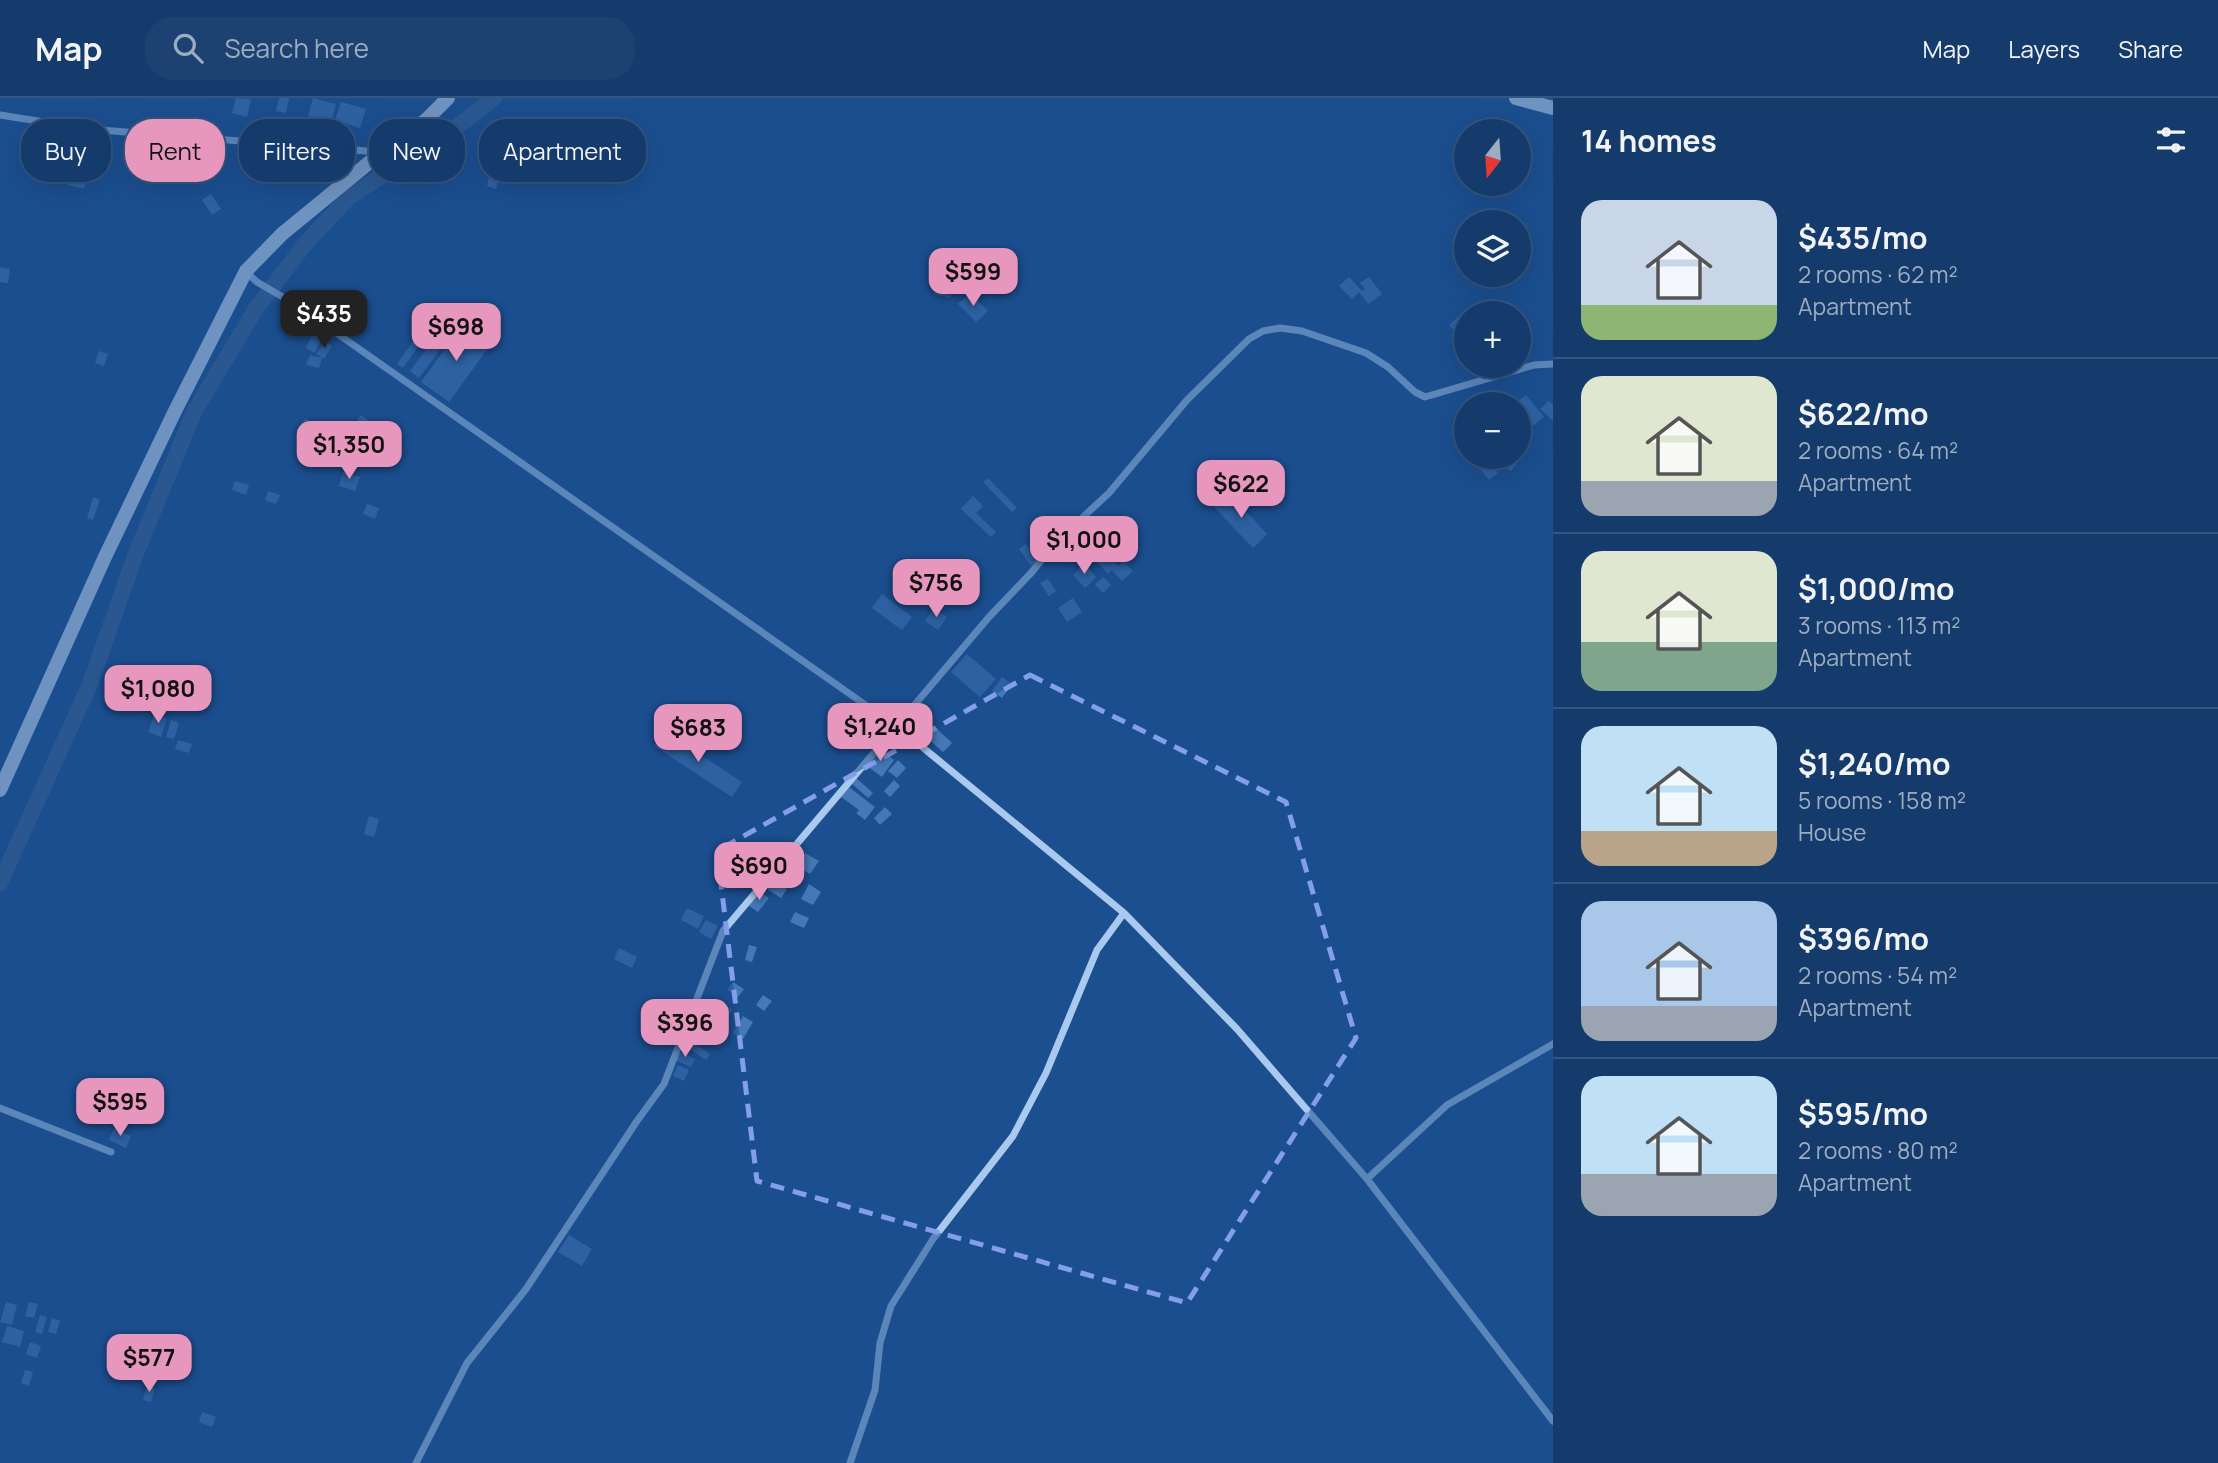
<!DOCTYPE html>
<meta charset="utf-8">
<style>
:root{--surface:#143b6b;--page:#1d4271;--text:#f1f3f6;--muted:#9dadc1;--line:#33557e;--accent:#e797bd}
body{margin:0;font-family:Manrope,sans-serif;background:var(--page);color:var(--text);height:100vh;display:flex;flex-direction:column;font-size:26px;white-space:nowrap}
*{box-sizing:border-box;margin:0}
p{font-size:23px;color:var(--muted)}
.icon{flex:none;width:38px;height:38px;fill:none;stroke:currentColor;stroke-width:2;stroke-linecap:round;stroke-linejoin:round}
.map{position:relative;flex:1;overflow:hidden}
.panel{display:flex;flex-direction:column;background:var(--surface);width:665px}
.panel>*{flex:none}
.banner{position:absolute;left:21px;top:21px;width:665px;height:63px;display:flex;gap:14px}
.needle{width:46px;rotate:197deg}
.tools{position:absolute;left:1454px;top:21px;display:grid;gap:14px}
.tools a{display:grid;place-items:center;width:77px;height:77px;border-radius:50%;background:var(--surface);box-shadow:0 7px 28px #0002,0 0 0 2px var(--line);font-size:35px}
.price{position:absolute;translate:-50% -60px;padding:0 16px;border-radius:14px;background:var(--accent);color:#111;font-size:23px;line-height:46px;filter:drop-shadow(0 2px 4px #0008)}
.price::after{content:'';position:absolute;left:50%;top:42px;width:21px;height:16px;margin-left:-10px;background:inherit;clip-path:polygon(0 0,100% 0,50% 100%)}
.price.active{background:#222;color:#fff}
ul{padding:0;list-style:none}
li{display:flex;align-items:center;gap:21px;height:175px;padding:0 28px}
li+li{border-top:2px solid var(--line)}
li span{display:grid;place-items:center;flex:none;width:196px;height:140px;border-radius:21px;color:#555}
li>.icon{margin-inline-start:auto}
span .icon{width:84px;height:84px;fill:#fffc;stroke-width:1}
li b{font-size:30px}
h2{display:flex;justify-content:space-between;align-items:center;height:84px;padding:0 28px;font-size:30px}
.tag{padding:0 24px;border-radius:28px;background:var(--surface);box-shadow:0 7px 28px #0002,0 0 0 2px var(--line);font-size:24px;line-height:63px}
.tag.active{background:var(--accent);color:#111}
header{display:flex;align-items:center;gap:42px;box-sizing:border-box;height:98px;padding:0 35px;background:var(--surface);border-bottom:2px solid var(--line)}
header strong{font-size:33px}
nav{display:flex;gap:38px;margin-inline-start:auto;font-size:24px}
.search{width:490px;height:63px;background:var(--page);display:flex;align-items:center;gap:18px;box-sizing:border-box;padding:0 24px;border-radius:28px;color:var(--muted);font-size:26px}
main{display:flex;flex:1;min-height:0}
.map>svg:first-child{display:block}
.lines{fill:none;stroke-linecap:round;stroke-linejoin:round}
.canal{stroke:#3c6290;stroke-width:16}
.building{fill:#4478b7}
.street{stroke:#a9c9ee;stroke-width:7}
.secondary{stroke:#d6e6fa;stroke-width:14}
.marked{fill:none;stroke:#839eea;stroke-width:5;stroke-dasharray:14 9;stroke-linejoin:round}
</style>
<header>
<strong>Map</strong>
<div class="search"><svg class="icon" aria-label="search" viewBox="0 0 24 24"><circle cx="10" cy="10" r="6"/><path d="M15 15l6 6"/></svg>Search here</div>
<nav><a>Map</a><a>Layers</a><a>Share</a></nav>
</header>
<main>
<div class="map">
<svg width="1553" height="1365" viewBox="0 0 1553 1365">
<rect width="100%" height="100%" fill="#1b4f8f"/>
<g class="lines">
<path class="canal" d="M 0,785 L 90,586 L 135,458 L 194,314 L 255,212 L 305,146 L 348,100 L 465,23 L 494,0"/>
</g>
<path class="building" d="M 236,0 L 251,1 L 247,19 L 232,15 Z
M 279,0 L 289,0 L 286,15 L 276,13 Z
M 313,0 L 336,6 L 331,25 L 308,18 Z
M 341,4 L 366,11 L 360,30 L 335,22 Z
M 637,27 L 645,39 L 637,43 L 630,32 Z
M 52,52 L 72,58 L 65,83 L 45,77 Z
M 287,62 L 290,73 L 276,77 L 273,65 Z
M 74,69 L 89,74 L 84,91 L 68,87 Z
M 490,76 L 500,79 L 496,91 L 487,88 Z
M 211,96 L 221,111 L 212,117 L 202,102 Z
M 0,169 L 10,171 L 8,185 L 0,184 Z
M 940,177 L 956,181 L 950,200 L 934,196 Z
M 1349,179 L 1362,193 L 1365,191 L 1360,185 L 1369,179 L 1382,196 L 1368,206 L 1359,194 L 1352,201 L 1339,188 Z
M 970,195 L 988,213 L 976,224 L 958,206 Z
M 1465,213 L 1466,215 L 1466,242 L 1464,244 L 1449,227 Z
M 463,226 L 491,246 L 449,304 L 421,284 Z
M 430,227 L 449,244 L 444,249 L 425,232 Z
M 421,232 L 427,236 L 403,270 L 397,266 Z
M 313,235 L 322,240 L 315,255 L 306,250 Z
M 325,243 L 332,248 L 324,261 L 316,256 Z
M 432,243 L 441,250 L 419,280 L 410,273 Z
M 99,253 L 108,256 L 104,268 L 95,265 Z
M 310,257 L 322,260 L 319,270 L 306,267 Z
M 1526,297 L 1544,319 L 1533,328 L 1521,312 L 1525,309 L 1519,302 Z
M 1549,303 L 1553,307 L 1553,323 L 1540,311 Z
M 361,317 L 373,326 L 364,337 L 352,329 Z
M 305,320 L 315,326 L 308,338 L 298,332 Z
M 1519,356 L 1522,358 L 1511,373 L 1502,367 L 1509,359 L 1519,359 Z
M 1487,361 L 1498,375 L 1489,382 L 1478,368 Z
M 343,374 L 360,379 L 355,393 L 339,388 Z
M 988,380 L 1017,410 L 1012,414 L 983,384 Z
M 235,383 L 249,387 L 246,397 L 232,392 Z
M 268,393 L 280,397 L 276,406 L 265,402 Z
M 1229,395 L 1267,436 L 1253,450 L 1214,409 Z
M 973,398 L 983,408 L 976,415 L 996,434 L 991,439 L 961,411 Z
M 93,399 L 100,402 L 93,422 L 87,420 Z
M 367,406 L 379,410 L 375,421 L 363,416 Z
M 1026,446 L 1039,463 L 1031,468 L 1019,451 Z
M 1104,453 L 1118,468 L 1123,463 L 1133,473 L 1122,483 L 1112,472 L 1108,476 L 1095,462 Z
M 1084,466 L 1096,479 L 1085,490 L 1073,477 Z
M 1103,479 L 1111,487 L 1103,495 L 1095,487 Z
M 1048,481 L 1056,493 L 1049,498 L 1040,485 Z
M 882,496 L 912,519 L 902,532 L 872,510 Z
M 1073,500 L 1082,514 L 1067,524 L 1058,510 Z
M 934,510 L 947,519 L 938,532 L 925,523 Z
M 967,556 L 996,581 L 980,599 L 951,574 Z
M 1002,579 L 1012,586 L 1002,600 L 992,593 Z
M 154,616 L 167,620 L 161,639 L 148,634 Z
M 171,622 L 179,625 L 174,641 L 166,639 Z
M 933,627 L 952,645 L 943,654 L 924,637 Z
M 664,633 L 742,684 L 732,699 L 654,648 Z
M 178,642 L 192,646 L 189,655 L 175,651 Z
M 879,651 L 894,662 L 882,679 L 867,668 Z
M 898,662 L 906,670 L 897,680 L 888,673 Z
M 855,679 L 873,695 L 868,700 L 850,684 Z
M 894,682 L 900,688 L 890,699 L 884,693 Z
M 849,689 L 875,709 L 865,722 L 856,715 L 859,712 L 841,699 Z
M 885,709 L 892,716 L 880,727 L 874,720 Z
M 369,718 L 379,721 L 374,739 L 364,736 Z
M 737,751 L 744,756 L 737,769 L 729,764 Z
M 805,755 L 819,763 L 810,776 L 797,768 Z
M 774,782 L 787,791 L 781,800 L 767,791 Z
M 809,786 L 821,794 L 813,807 L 801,801 Z
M 760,794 L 769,800 L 758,814 L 749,808 Z
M 687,810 L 704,818 L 698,831 L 681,822 Z
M 795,814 L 809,820 L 804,830 L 790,824 Z
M 706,822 L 718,828 L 711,841 L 699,834 Z
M 749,847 L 757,849 L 752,864 L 745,862 Z
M 619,850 L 637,859 L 632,870 L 614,861 Z
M 733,884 L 744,891 L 738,899 L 727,892 Z
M 763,897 L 772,903 L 764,913 L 756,907 Z
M 714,902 L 732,911 L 726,923 L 708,913 Z
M 743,918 L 753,924 L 743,941 L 733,935 Z
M 691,943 L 710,956 L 706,962 L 687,949 Z
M 679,953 L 695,961 L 691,969 L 675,962 Z
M 678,967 L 689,972 L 684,983 L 673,978 Z
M 114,1030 L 131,1038 L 126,1050 L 109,1042 Z
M 569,1137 L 592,1151 L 582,1168 L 558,1154 Z
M 6,1204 L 17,1207 L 12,1227 L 0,1224 Z
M 29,1204 L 38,1206 L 34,1220 L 25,1218 Z
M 40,1217 L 47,1219 L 42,1236 L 35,1234 Z
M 52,1220 L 60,1223 L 56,1236 L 48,1234 Z
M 7,1228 L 24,1233 L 20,1249 L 2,1244 Z
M 30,1244 L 41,1248 L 37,1260 L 26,1256 Z
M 25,1272 L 33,1274 L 29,1288 L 21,1285 Z
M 147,1287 L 155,1290 L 151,1304 L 143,1302 Z
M 202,1314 L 216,1319 L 212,1329 L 199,1324 Z"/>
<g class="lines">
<path class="street" d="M 0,17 L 88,31 L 379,54
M 246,174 L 257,184 L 298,208 L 904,634 L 1124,815 L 1237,931 L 1367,1081 L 1553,1323
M 0,1010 L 111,1054
M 1367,1081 L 1447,1007 L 1553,946
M 416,1365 L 467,1265 L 526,1191 L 637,1023 L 664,986 L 723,833 L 989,519 L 1032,474 L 1055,445 L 1109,395 L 1187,302 L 1249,241 L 1263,233 L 1280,230 L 1302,233 L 1366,255 L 1388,269 L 1415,294 L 1425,299 L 1534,267 L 1553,266
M 850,1365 L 875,1292 L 880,1245 L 891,1208 L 933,1141 L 1013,1038 L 1046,975 L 1097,852 L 1124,815"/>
<path class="secondary" d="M 1516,0 L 1553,10
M 0,692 L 104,461 L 175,313 L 246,173 L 282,136 L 382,54 L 426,22 L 448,0"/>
</g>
<path d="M0 0H1553V1365H0ZM 1030,577 L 1286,704 L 1356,940 L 1187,1205 L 757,1083 L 717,753 Z" fill="#1b4f8f" fill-opacity=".55" fill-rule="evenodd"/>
<path class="marked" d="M 1030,577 L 1286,704 L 1356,940 L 1187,1205 L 757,1083 L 717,753 Z"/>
</svg>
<div class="tools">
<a><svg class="needle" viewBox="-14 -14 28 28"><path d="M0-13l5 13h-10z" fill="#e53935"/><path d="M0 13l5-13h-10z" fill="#9dadc1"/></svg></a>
<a><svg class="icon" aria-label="layers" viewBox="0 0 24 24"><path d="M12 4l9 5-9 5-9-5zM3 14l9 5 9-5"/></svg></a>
<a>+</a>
<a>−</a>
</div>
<b class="price" style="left:973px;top:210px">$599</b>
<b class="price active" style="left:324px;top:252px">$435</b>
<b class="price" style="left:456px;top:265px">$698</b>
<b class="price" style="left:349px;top:383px">$1,350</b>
<b class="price" style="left:1241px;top:422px">$622</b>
<b class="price" style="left:1084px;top:478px">$1,000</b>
<b class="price" style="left:936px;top:521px">$756</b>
<b class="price" style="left:158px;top:627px">$1,080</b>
<b class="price" style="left:880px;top:665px">$1,240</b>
<b class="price" style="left:698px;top:666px">$683</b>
<b class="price" style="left:759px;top:804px">$690</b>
<b class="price" style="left:685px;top:961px">$396</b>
<b class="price" style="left:120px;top:1040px">$595</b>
<b class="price" style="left:149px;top:1296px">$577</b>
<div class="banner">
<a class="tag">Buy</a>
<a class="tag active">Rent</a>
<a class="tag">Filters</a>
<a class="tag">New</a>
<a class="tag">Apartment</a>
</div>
</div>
<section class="panel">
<h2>14 homes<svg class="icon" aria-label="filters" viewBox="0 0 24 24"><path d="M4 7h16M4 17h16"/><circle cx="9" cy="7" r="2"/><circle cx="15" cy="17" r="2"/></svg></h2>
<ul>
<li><span style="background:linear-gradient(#c9d6e8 75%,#8fb573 0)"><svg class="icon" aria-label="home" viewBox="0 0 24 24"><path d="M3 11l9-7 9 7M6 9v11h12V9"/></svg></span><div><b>$435/mo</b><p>2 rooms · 62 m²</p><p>Apartment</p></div></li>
<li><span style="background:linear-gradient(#dfe7d0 75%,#9aa5b1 0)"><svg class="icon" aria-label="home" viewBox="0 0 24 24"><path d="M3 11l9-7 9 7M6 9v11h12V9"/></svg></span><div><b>$622/mo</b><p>2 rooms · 64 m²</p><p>Apartment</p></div></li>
<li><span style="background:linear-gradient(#dfe7d0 65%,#7fa58c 0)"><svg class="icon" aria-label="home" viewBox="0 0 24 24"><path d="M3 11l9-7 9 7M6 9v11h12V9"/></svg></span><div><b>$1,000/mo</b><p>3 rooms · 113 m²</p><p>Apartment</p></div></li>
<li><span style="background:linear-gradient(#bfe0f5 75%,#b9a48a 0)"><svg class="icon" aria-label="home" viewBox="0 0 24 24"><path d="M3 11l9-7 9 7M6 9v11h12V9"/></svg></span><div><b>$1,240/mo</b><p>5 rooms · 158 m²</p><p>House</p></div></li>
<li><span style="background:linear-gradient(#a9c7e8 75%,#9aa5b1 0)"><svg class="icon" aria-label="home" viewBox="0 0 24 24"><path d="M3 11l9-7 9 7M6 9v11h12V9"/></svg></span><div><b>$396/mo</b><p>2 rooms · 54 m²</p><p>Apartment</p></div></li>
<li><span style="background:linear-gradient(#bfe0f5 70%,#9aa5b1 0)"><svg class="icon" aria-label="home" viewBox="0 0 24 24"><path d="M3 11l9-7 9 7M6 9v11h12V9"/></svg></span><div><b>$595/mo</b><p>2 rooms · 80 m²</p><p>Apartment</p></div></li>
</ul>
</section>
</main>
